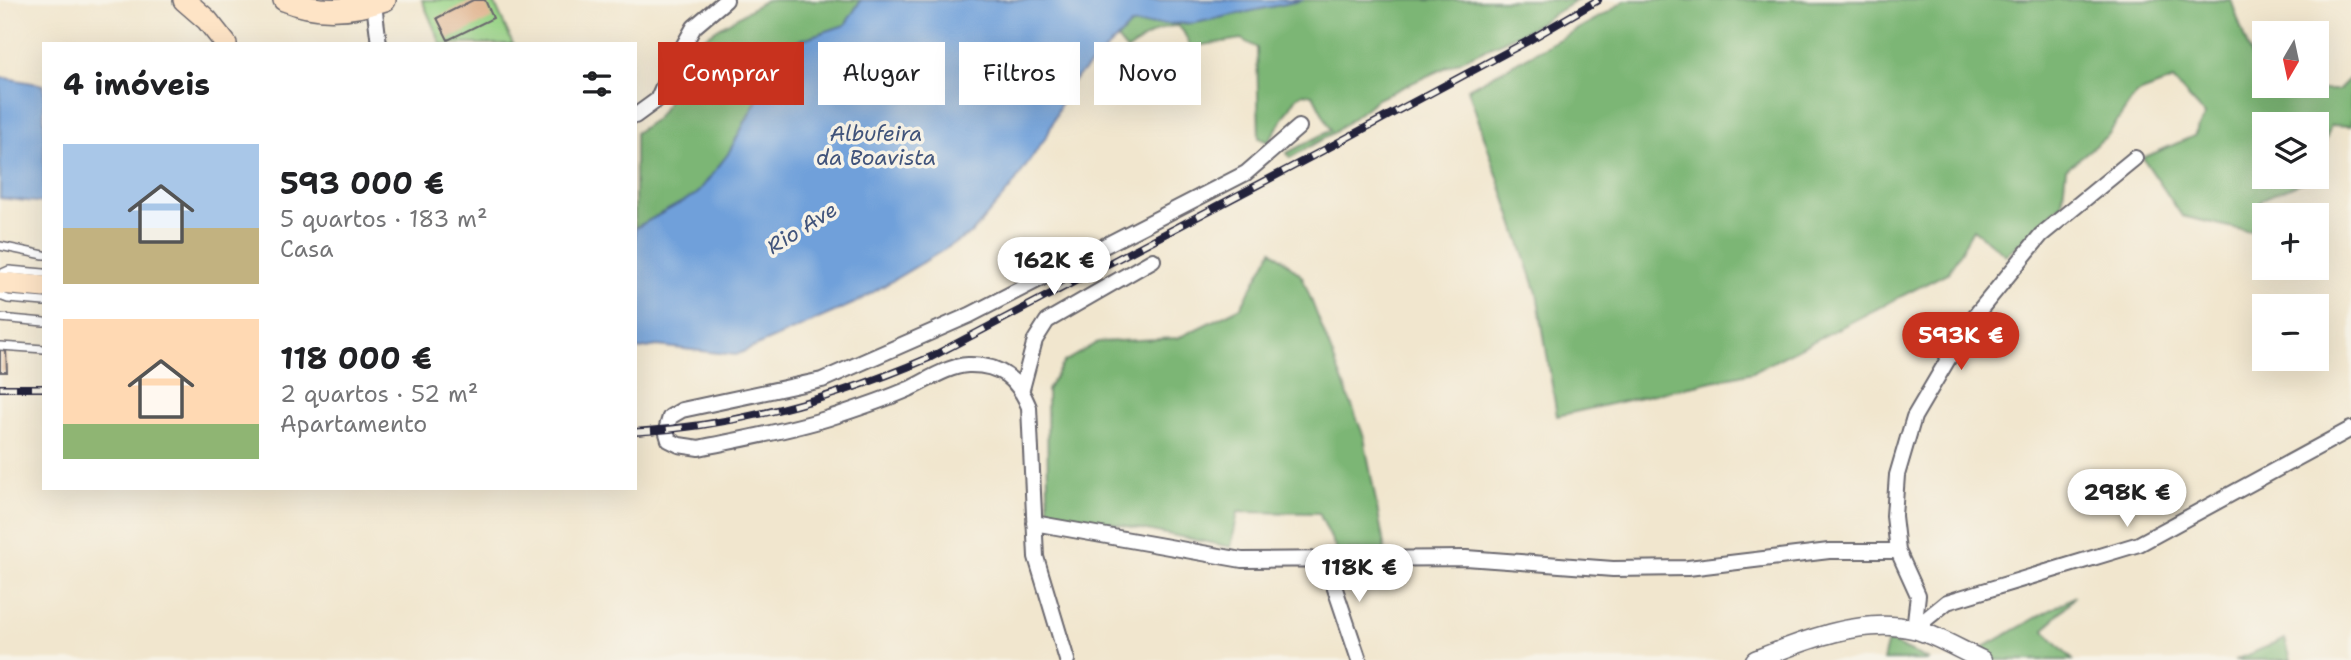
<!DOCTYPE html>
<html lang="pt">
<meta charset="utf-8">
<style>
:root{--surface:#fff;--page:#f6f6f6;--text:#202124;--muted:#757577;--accent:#c8321e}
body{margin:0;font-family:"Shantell Sans",sans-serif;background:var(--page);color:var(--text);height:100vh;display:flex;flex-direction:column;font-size:26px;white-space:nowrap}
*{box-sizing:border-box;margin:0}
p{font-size:23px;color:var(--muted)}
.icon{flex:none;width:38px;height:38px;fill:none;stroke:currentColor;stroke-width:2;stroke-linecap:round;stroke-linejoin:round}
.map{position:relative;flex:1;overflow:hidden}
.sheet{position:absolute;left:42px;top:42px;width:595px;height:448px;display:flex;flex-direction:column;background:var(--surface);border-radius:0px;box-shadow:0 7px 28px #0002}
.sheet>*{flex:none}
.banner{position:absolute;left:658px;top:42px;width:665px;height:63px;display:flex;gap:14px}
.needle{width:46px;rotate:189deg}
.controls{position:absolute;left:2252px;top:21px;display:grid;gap:14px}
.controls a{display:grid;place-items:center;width:77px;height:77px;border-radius:0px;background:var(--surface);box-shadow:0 7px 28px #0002;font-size:35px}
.price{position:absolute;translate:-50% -60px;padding:0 16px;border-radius:24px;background:#fff;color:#222;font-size:23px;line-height:46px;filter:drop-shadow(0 2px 4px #0008)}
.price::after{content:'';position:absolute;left:50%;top:42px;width:21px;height:16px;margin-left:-10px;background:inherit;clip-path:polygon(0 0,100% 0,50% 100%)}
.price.selected{background:var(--accent);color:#fff}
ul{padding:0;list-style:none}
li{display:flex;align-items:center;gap:21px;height:175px;padding:0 21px}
li span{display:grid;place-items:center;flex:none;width:196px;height:140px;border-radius:0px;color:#555}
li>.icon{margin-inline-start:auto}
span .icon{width:84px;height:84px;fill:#fffc;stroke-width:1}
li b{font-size:30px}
h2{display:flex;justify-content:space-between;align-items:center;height:84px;padding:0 21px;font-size:30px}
.tag{padding:0 24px;border-radius:0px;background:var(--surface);box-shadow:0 7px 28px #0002;font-size:24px;line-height:63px}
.tag.selected{background:var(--accent);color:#fff}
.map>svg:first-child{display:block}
.green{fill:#9ad488;stroke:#5e7b62;stroke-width:2}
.forest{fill:#7bb674;stroke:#4e6c58;stroke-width:2}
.water{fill:#70a0da;stroke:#49618a;stroke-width:2}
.building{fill:#e2ba98}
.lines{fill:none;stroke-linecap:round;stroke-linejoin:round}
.service-casing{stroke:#6a676e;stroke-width:10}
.minor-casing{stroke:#6a676e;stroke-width:18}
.tertiary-casing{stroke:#6a676e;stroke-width:21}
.secondary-casing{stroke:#6a676e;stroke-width:24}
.service{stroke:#fff;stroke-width:7}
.minor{stroke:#fff;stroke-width:14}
.tertiary{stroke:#fff;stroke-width:18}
.secondary{stroke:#fee4c6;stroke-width:21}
.rail-casing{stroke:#22223b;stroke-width:8}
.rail{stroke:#f7f3e8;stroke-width:5;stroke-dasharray:16;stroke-linecap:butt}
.labels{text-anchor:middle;stroke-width:7;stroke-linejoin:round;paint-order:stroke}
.water-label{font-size:21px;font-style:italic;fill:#41547b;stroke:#f7f3e8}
</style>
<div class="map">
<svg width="2351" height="660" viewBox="0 0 2351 660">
<rect width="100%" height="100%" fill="#f7f3e8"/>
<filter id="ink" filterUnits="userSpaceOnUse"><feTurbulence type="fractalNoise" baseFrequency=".0143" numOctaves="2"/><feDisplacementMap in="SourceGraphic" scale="14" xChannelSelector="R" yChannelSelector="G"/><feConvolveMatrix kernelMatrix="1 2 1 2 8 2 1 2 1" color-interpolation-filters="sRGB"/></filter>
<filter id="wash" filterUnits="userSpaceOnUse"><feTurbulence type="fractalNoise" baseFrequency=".00686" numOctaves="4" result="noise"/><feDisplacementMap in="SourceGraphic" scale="28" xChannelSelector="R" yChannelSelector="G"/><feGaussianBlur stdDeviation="1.57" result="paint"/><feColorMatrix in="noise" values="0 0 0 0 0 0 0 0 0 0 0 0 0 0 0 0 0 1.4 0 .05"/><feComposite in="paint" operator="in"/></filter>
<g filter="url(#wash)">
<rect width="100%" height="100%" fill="#f1e6ce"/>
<path class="green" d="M 422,0 L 493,0 L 513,44 L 441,44 Z"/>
<path class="forest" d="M 766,0 L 861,0 L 845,25 L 779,47 L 766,83 L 728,154 L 697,194 L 635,228 L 635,133 L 656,119 L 671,97 L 701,39 Z
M 1304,0 L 1577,0 L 1527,30 L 1377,99 L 1335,132 L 1290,158 L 1287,153 L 1331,130 L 1313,95 L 1304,93 L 1297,97 L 1268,142 L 1259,138 L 1257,48 L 1241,39 L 1191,47 L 1183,31 L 1178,26 C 1158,26 1143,40 1127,51 L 1117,39 L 1131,25 L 1195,23 Z
M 1625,0 L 2231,0 L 2263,90 L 2338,90 L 2351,77 L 2351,126 L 2331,125 L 2317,167 L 2317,124 L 2264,124 L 2264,177 L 2314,177 L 2262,199 L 2251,232 L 2182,216 L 2143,158 L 2194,136 L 2205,115 L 2173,80 L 2136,94 L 2108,135 L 2066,169 L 2062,204 L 2006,255 L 1973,229 L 1949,272 L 1753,372 L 1557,416 L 1537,293 L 1468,89 L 1609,12 Z
M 1272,250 L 1302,276 L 1364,437 L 1385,550 L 1337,551 L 1319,513 L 1238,512 L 1231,547 L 1057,512 L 1048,507 L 1047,390 L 1064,362 L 1098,342 L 1178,338 L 1241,307 Z
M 2075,596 L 2044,630 L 2073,660 L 1961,660 Z
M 2285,639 L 2291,660 L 2235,660 Z
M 1888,641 L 1929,660 L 1883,660 Z"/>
<path class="water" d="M 861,0 L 1304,0 L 1195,23 L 1131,25 L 1068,86 L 1048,134 L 1011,188 L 972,233 L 855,303 L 736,355 L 657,346 L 635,350 L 635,228 L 697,194 L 728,154 L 766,83 L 779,47 L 845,25 Z
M 0,77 L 44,85 L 44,203 L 0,198 Z"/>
<g id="blocks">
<path class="building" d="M 473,0 L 485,0 L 493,18 L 448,40 L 437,18 Z
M 0,350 L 6,350 L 7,372 L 0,372 Z"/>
</g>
</g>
<g filter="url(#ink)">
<use href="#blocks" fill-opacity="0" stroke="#6a676e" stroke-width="2"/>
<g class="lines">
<g class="service-casing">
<path id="service" d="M 0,246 L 44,255
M 0,274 L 9,270 L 44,273
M 0,296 L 8,299 L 44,302
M 0,318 L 44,322
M 0,346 L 44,349"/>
</g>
<g class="minor-casing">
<path id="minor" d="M 374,4 L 379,44
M 635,116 L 657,100 L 672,66 L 694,27 L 726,0
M 1022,389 L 1035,340 L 1047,321 L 1153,260
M 1034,523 L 1242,560 L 1466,558 L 1613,569 L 1688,568 L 1829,551 L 1898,551
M 1325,559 L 1359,660
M 1914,629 L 1918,595 L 1898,551 L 1894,516 L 1897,475 L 1914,417 L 1970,322 L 2041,235 L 2135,158
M 1914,629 L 1947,602 L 2139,544 L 2351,429
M 1067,660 L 1036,557 L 1029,407 C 1018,379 1000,364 968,365 C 948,366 928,380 909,389 C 884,400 856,409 829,418 C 787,431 742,439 699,448 L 679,445 L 669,440 L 666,430 L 670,417 L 682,410 L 822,380 L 970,315 L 1246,173 L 1299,127"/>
</g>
<g class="tertiary-casing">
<path id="tertiary" d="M 1755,660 C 1803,641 1861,617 1913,629 C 1932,633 1962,651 1982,660"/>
</g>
<g class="secondary-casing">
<path id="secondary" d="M 184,0 L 207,20 L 226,44
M 284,0 C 318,14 351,11 385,0
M 0,283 L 44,287"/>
</g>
<use href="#service" class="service"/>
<use href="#minor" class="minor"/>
<use href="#tertiary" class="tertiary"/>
<use href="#secondary" class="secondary"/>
<g class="rail-casing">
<path id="rail" d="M 0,388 L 44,388
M 635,432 C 738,426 837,398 931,357 L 1324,150 L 1526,42 L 1598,0"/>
</g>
<use href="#rail" class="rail"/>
</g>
</g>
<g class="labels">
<g class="water-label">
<text x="876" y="141">Albufeira<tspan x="876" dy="24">da Boavista</tspan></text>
<text transform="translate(802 228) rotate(-32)" y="7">Rio Ave</text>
</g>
</g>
</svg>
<div class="controls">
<a><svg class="needle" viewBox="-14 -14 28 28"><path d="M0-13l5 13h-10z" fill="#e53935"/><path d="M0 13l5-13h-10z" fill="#757577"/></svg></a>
<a><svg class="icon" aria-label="layers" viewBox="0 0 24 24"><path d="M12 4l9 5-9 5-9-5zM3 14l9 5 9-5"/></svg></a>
<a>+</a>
<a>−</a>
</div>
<b class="price" style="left:1054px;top:297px">162K €</b>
<b class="price selected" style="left:1961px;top:372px">593K €</b>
<b class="price" style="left:2127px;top:529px">298K €</b>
<b class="price" style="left:1359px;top:604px">118K €</b>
<div class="banner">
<a class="tag selected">Comprar</a>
<a class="tag">Alugar</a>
<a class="tag">Filtros</a>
<a class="tag">Novo</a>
</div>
<section class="sheet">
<h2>4 imóveis<svg class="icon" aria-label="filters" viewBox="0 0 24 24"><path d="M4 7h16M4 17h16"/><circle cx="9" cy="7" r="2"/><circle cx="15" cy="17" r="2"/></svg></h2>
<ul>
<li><span style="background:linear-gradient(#a9c7e8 60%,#c2b280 0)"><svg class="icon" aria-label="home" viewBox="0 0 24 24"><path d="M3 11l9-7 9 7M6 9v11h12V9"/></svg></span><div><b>593 000 €</b><p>5 quartos · 183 m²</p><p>Casa</p></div></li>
<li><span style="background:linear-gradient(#ffd9b3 75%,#8fb573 0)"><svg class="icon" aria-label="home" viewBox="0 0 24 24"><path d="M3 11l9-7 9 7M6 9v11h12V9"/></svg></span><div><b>118 000 €</b><p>2 quartos · 52 m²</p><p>Apartamento</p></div></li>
</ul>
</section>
</div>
